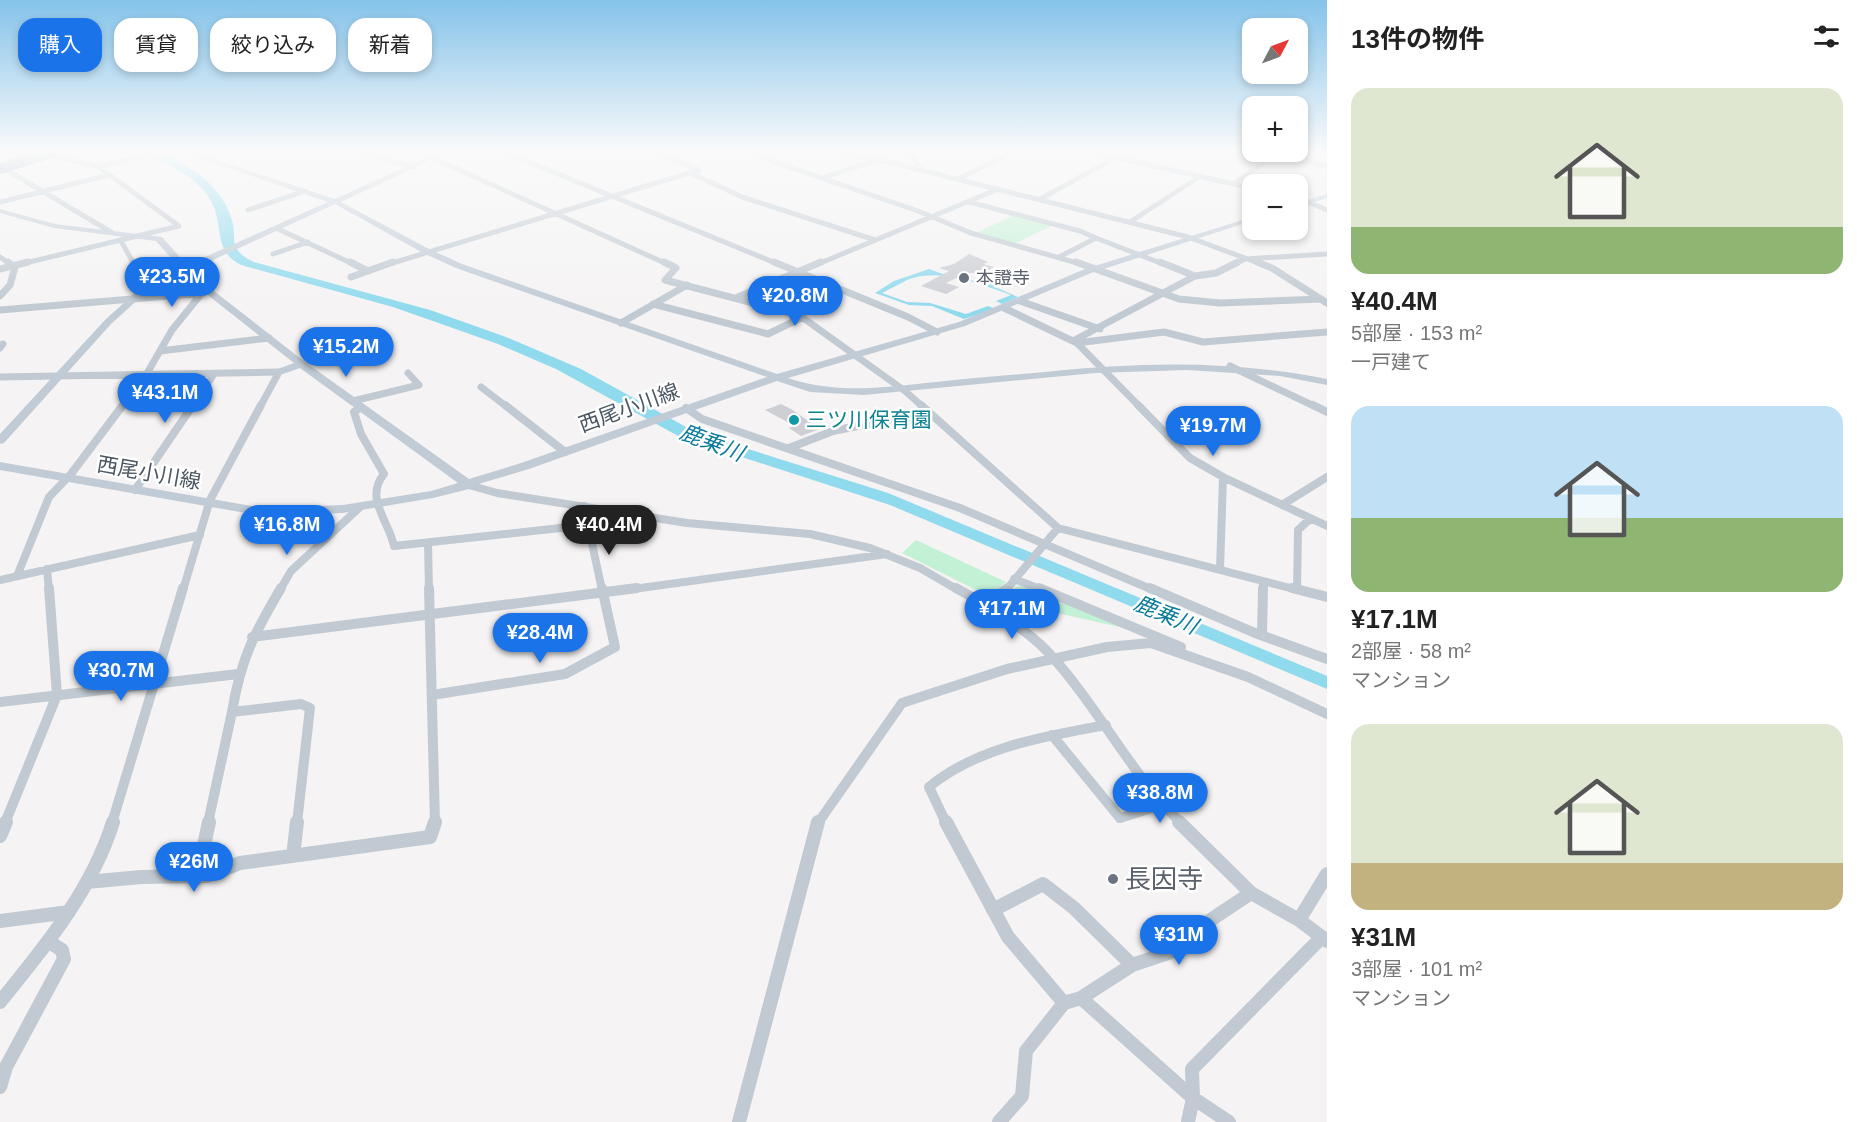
<!DOCTYPE html>
<html lang="ja">
<meta charset="utf-8">
<style>
:root{--surface:#fff;--page:#f6f6f6;--text:#222;--muted:#767676;--accent:#1a73e8}
body{margin:0;font-family:Arial,"Noto Sans JP",sans-serif;background:var(--page);color:var(--text);height:100vh;display:flex;flex-direction:column;font-size:22px;white-space:nowrap}
*{box-sizing:border-box;margin:0}
p{font-size:20px;color:var(--muted)}
.icon{flex:none;width:33px;height:33px;fill:none;stroke:currentColor;stroke-width:2;stroke-linecap:round;stroke-linejoin:round}
.map{position:relative;flex:1;overflow:hidden}
.panel{display:flex;flex-direction:column;background:var(--surface);width:540px}
.panel>*{flex:none}
.hud{position:absolute;left:18px;top:18px;width:570px;height:54px;display:flex;gap:12px}
.needle{width:39px;rotate:49deg}
.controls{position:absolute;left:1242px;top:18px;display:grid;gap:12px}
.controls a{display:grid;place-items:center;width:66px;height:66px;border-radius:12px;background:var(--surface);box-shadow:0 3px 9px #0003;font-size:30px}
.price{position:absolute;translate:-50% -51px;padding:0 14px;border-radius:21px;background:var(--accent);color:#fff;font-size:20px;line-height:39px;filter:drop-shadow(0 2px 3px #0008)}
.price::after{content:'';position:absolute;left:50%;top:36px;width:18px;height:14px;margin-left:-9px;background:inherit;clip-path:polygon(0 0,100% 0,50% 100%)}
.price.selected{background:#222;color:#fff}
ul{padding:0;list-style:none}
li{display:grid;align-content:center;gap:12px;height:318px;padding:0 24px}
li span{display:grid;place-items:center;height:186px;border-radius:18px;color:#555}
li>.icon{margin-inline-start:auto}
span .icon{width:108px;height:108px;fill:#fffc;stroke-width:1}
li b{font-size:26px}
h2{display:flex;justify-content:space-between;align-items:center;height:72px;padding:0 24px;font-size:26px}
.pill{padding:0 21px;border-radius:18px;background:var(--surface);box-shadow:0 3px 9px #0003;font-size:21px;line-height:54px}
.pill.selected{background:var(--accent);color:#fff}
main{display:flex;flex:1;min-height:0}
.map>svg:first-child{display:block}
.green{fill:#c3f1d5}
.water{fill:#90daee}
.building{fill:#cdcfd5}
.lines{fill:none;stroke-linecap:round;stroke-linejoin:round}
.street-far4{stroke:#c1cad2;stroke-width:5}
.street-far3{stroke:#c1cad2;stroke-width:7}
.street-far2{stroke:#c1cad2;stroke-width:8}
.street-far1{stroke:#c1cad2;stroke-width:10}
.street{stroke:#c1cad2;stroke-width:14}
.secondary{fill:#c1cbd6;fill-rule:evenodd}
.highway-bridge-casing{stroke:#7690ad;stroke-width:10;stroke-linecap:butt}
.highway-bridge{stroke:#8ba5c1;stroke-width:9}
.worship-dot{fill:#6b7280;stroke:#fff;stroke-width:2}
.culture-dot{fill:#0f9aa8;stroke:#fff;stroke-width:2}
.labels{text-anchor:middle;stroke-width:5;stroke-linejoin:round;paint-order:stroke}
.far-worship-label{font-size:18px;fill:#5b616d;stroke:#fff;text-anchor:start}
.street-label{font-size:21px;fill:#4a5661;stroke:#fff}
.culture-label{font-size:21px;fill:#0d838f;stroke:#fff;text-anchor:start}
.water-label{font-size:22px;font-style:italic;fill:#0c7c9b;stroke:#fff}
.near-worship-label{font-size:26px;fill:#5b616d;stroke:#fff;text-anchor:start}
</style>
<main>
<div class="map">
<svg width="1327" height="1122" viewBox="0 0 1327 1122">
<rect width="100%" height="100%" fill="#f5f3f3"/>
<path class="green" d="M 1014,215 L 1053,225 L 1014,244 L 976,233 Z
M 916,540 L 1006,582 L 988,596 L 902,553 Z
M 1023,586 L 1133,630 L 1039,609 L 1018,618 L 999,602 L 1016,587 Z"/>
<path class="water" d="M 137,151 C 174,151 219,180 231,217 C 239,240 225,248 254,262 L 430,310 L 506,337 L 581,369 L 697,433 L 888,493 L 1327,676 L 1327,689 L 890,505 L 680,437 L 556,369 L 498,344 L 393,307 L 241,265 C 212,250 225,227 211,201 C 196,174 163,162 137,151 Z
M 929,269 C 942,274 958,279 975,281 C 984,282 995,279 1004,282 L 995,287 L 1018,297 L 1002,304 L 996,301 L 1011,295 C 980,284 940,267 907,280 C 899,284 890,289 882,293 L 907,302 L 930,303 L 966,314 L 988,306 L 996,309 L 964,319 L 932,306 L 909,305 L 875,293 L 894,281 Z"/>
<path class="building" d="M 969,254 L 988,262 L 983,264 L 994,267 L 983,273 L 967,273 L 946,283 L 959,287 L 946,294 L 921,286 L 949,271 L 939,268 L 954,264 Z
M 781,404 L 791,409 L 820,429 L 801,436 L 789,428 L 795,426 L 765,410 Z"/>
<g class="lines">
<path class="street-far4" d="M 356,151 L 413,167
M 502,151 L 778,264
M 743,151 L 918,211 L 971,233 L 1081,264
M 831,151 L 893,163 L 1188,237 L 1261,264
M 909,151 L 920,169
M 1086,151 L 1252,188
M 1252,151 L 1327,166
M 433,158 L 667,264
M 0,164 L 24,157
M 0,166 L 111,232
M 99,167 L 161,151
M 691,173 L 742,197 L 875,240
M 822,178 L 877,160
M 958,179 L 1014,151
M 1234,184 L 1276,154
M 1298,198 L 1327,210
M 1040,199 L 1115,158
M 0,202 L 109,175
M 969,202 L 1080,231 L 1096,238
M 248,210 L 305,191
M 1130,222 L 1199,177
M 276,228 L 353,264
M 121,241 L 134,264
M 273,254 L 308,242
M 0,257 L 10,264
M 1059,257 L 1096,238 L 1163,264
M 21,264 L 179,226 L 99,167 L 33,151
M 389,264 L 699,170 L 652,151
M 818,264 L 998,189
M 1235,264 L 1245,259 L 1327,254"/>
<path class="street-far3" d="M 8,262 L 15,267
M 133,262 L 139,282 L 151,287
M 350,262 L 368,271
M 664,262 L 676,268 L 665,280 L 799,315 L 905,391 L 923,407
M 774,262 L 908,317 L 937,332
M 1076,262 L 1179,299 L 1220,303 L 1321,299
M 1160,262 L 1195,276
M 1257,262 L 1272,268 L 1327,303
M 0,269 L 28,262
M 351,277 L 393,262
M 0,296 L 10,285 L 15,267
M 738,297 L 821,262
M 1020,301 L 1100,329
M 653,304 L 768,334 L 803,317
M 1004,308 L 1077,343 L 1140,407
M 0,310 L 204,293
M 621,323 L 687,285
M 1073,341 L 1195,276 L 1216,273 L 1238,262
M 1077,343 L 1164,332 L 1203,342 L 1327,332
M 0,345 L 3,344 L 0,348
M 160,351 L 269,338
M 1230,366 L 1316,407
M 0,377 L 279,372 L 260,407
M 481,387 L 507,407
M 353,401 L 419,385 L 408,373
M 122,407 L 146,375 L 172,330 L 202,293
M 192,407 L 214,374"/>
<path class="street-far2" d="M 505,405 L 565,452
M 921,405 L 1058,528 L 1298,590
M 1138,405 L 1190,458 L 1223,477 L 1327,526
M 1313,405 L 1327,412
M 361,407 L 354,412 L 361,434 L 384,474 C 364,498 389,521 394,546 L 588,525
M 686,408 L 702,419 L 960,508 L 1153,590
M 789,448 L 833,431 L 927,412
M 469,485 L 497,493 L 687,523 L 810,534 L 870,548 L 920,568 L 958,590
M 135,490 L 193,405
M 1282,505 L 1327,477
M 584,506 L 602,590
M 428,543 L 429,590
M 47,569 L 49,590
M 1220,570 L 1223,477
M 17,576 L 49,497 L 71,474 L 123,405
M 1014,579 L 1043,590
M 0,580 L 200,535
M 1297,589 L 1298,530 L 1310,519
M 183,590 L 210,500 L 261,405
M 280,590 L 291,571 L 360,507
M 626,590 L 887,554
M 1006,590 L 1058,528
M 1263,590 L 1263,581"/>
<path class="street-far1" d="M 281,588 C 254,634 241,658 232,712 L 301,704 L 310,708 L 297,823
M 429,588 L 435,823
M 956,588 C 983,603 1025,628 1046,650 C 1097,704 1129,772 1181,823
M 1039,588 L 1181,647
M 1150,588 L 1255,633 L 1327,659
M 1292,588 L 1327,597
M 984,604 L 1008,588
M 1262,634 L 1263,588
M 252,637 L 637,588
M 432,695 L 565,674 L 615,647 L 602,588
M 0,702 L 238,674
M 1052,735 L 1120,818 L 1161,805
M 5,823 L 57,695 L 49,588
M 112,823 L 183,588
M 208,823 L 232,712
M 818,823 L 902,703 L 1007,669 L 1107,647 L 1151,643 L 1248,677 L 1327,714
M 946,823 L 929,787 C 977,747 1046,736 1106,725"/>
<path class="street" d="M 946,822 L 1008,937 L 1064,1003
M 1179,822 L 1251,893 L 1299,920 L 1327,941
M 0,836 L 6,822
M 293,856 L 297,822
M 197,878 L 209,822
M 87,882 L 141,877 L 207,876 L 240,863 L 430,837 L 435,822
M 993,910 L 1043,884 L 1074,908 L 1132,965
M 1299,920 L 1327,874
M 0,921 L 69,912
M 1081,998 L 1193,1098 L 1229,1122
M 0,1002 C 44,948 92,890 113,822
M 0,1087 L 6,1067 L 64,959 L 62,950 L 49,942
M 739,1122 L 818,822
M 999,1122 L 1022,1096 L 1026,1051 L 1064,1003 L 1081,998 L 1132,965 L 1171,952 L 1197,929 L 1251,893
M 1188,1122 L 1193,1098 L 1192,1069 L 1322,937"/>
<path class="secondary" d="M 178,151 L 189,151 L 335,199 L 440,151 L 450,151 L 341,202 L 429,249 L 462,264 L 777,374 L 959,322 L 1085,269 L 1252,217 L 1252,221 L 1091,273 L 965,326 L 788,378 C 839,395 884,387 936,382 C 973,378 1009,375 1045,372 C 1145,362 1228,360 1327,379 L 1327,385 L 1280,376 L 1187,370 L 1095,373 L 864,395 L 810,392 L 777,381 L 529,469 L 475,485 L 473,488 L 433,498 L 343,513 L 263,516 L 0,470 L 0,462 L 263,508 L 343,505 L 431,491 L 458,483 L 300,368 L 283,374 L 275,374 L 275,370 L 294,363 L 195,285 L 185,273 L 143,295 L 111,324 L 4,443 L 0,444 L 0,434 L 105,320 L 137,291 L 180,268 L 156,241 L 54,228 L 0,213 L 0,209 L 55,224 L 162,237 L 187,265 L 328,202 ZM 335,204 L 423,253 L 456,268 L 767,377 L 521,463 L 469,479 L 305,362 L 201,281 L 191,270 Z
M 1327,194 L 1327,198 L 1298,207 L 1298,203 Z"/>
<g class="highway-bridge-casing">
<path id="highway-bridge" d="M 0,169 L 57,151"/>
</g>
<use href="#highway-bridge" class="highway-bridge"/>
</g>
<linearGradient id="sky" x2="0" y2="1"><stop stop-color="#85c3ea"/><stop offset="0.49" stop-color="#fafafa"/><stop offset="1" stop-color="#fafafa" stop-opacity="0"/></linearGradient>
<rect width="1327" height="309" fill="url(#sky)"/>
<g class="worship-dot">
<circle cx="964" cy="278" r="6"/>
<circle cx="1113" cy="879" r="6"/>
</g>
<circle class="culture-dot" cx="794" cy="420" r="6"/>
<g class="labels">
<g class="far-worship-label">
<text x="976" y="284">本證寺</text>
</g>
<g class="street-label">
<text transform="translate(629 408) rotate(-20)" y="7">西尾小川線</text>
<text transform="translate(149 473) rotate(10)" y="7">西尾小川線</text>
</g>
<g class="culture-label">
<text x="806" y="427">三ツ川保育園</text>
</g>
<g class="water-label">
<text transform="translate(712 442) rotate(21)" y="8">鹿乗川</text>
<text transform="translate(1166 614) rotate(23)" y="8">鹿乗川</text>
</g>
<g class="near-worship-label">
<text x="1125" y="888">長因寺</text>
</g>
</g>
</svg>
<div class="controls">
<a><svg class="needle" viewBox="-14 -14 28 28"><path d="M0-13l5 13h-10z" fill="#e53935"/><path d="M0 13l5-13h-10z" fill="#767676"/></svg></a>
<a>+</a>
<a>−</a>
</div>
<b class="price" style="left:172px;top:308px">¥23.5M</b>
<b class="price" style="left:795px;top:327px">¥20.8M</b>
<b class="price" style="left:346px;top:378px">¥15.2M</b>
<b class="price" style="left:165px;top:424px">¥43.1M</b>
<b class="price" style="left:1213px;top:457px">¥19.7M</b>
<b class="price" style="left:287px;top:556px">¥16.8M</b>
<b class="price selected" style="left:609px;top:556px">¥40.4M</b>
<b class="price" style="left:1012px;top:640px">¥17.1M</b>
<b class="price" style="left:540px;top:664px">¥28.4M</b>
<b class="price" style="left:121px;top:702px">¥30.7M</b>
<b class="price" style="left:1160px;top:824px">¥38.8M</b>
<b class="price" style="left:194px;top:893px">¥26M</b>
<b class="price" style="left:1179px;top:966px">¥31M</b>
<div class="hud">
<a class="pill selected">購入</a>
<a class="pill">賃貸</a>
<a class="pill">絞り込み</a>
<a class="pill">新着</a>
</div>
</div>
<section class="panel">
<h2>13件の物件<svg class="icon" aria-label="filters" viewBox="0 0 24 24"><path d="M4 7h16M4 17h16"/><circle cx="9" cy="7" r="2"/><circle cx="15" cy="17" r="2"/></svg></h2>
<ul>
<li><span style="background:linear-gradient(#dfe7d0 75%,#8fb573 0)"><svg class="icon" aria-label="home" viewBox="0 0 24 24"><path d="M3 11l9-7 9 7M6 9v11h12V9"/></svg></span><div><b>¥40.4M</b><p>5部屋 · 153 m²</p><p>一戸建て</p></div></li>
<li><span style="background:linear-gradient(#bfe0f5 60%,#8fb573 0)"><svg class="icon" aria-label="home" viewBox="0 0 24 24"><path d="M3 11l9-7 9 7M6 9v11h12V9"/></svg></span><div><b>¥17.1M</b><p>2部屋 · 58 m²</p><p>マンション</p></div></li>
<li><span style="background:linear-gradient(#dfe7d0 75%,#c2b280 0)"><svg class="icon" aria-label="home" viewBox="0 0 24 24"><path d="M3 11l9-7 9 7M6 9v11h12V9"/></svg></span><div><b>¥31M</b><p>3部屋 · 101 m²</p><p>マンション</p></div></li>
</ul>
</section>
</main>
